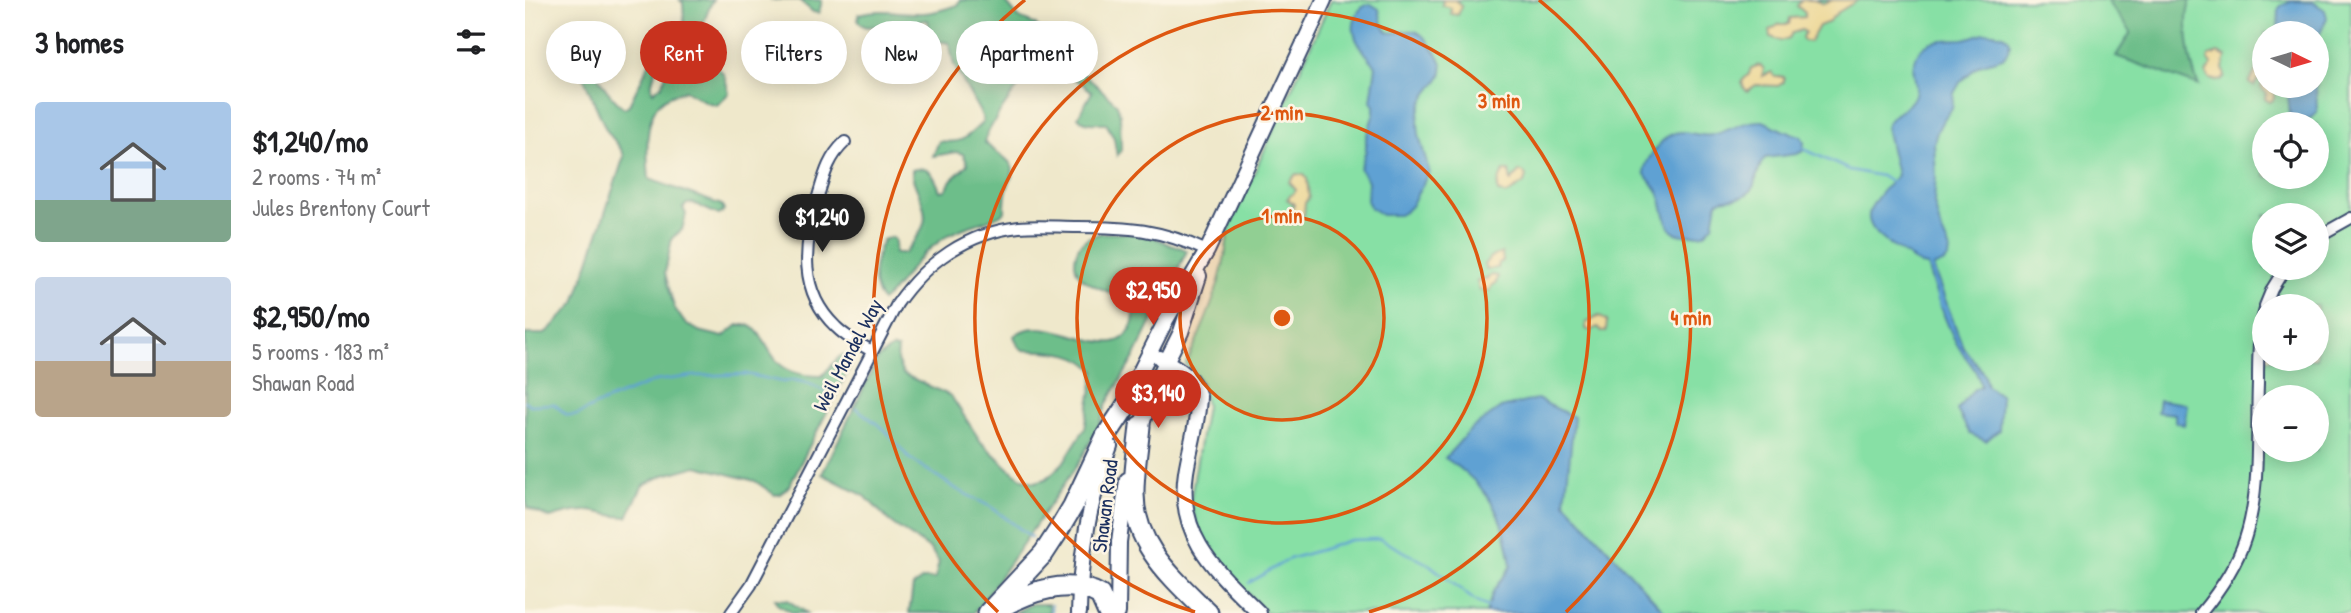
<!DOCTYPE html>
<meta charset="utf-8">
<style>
:root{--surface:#fff;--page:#f6f6f6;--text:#202124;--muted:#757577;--accent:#c8321e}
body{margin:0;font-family:"Patrick Hand",sans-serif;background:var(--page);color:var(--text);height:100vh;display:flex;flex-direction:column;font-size:26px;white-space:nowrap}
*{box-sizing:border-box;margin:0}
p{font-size:23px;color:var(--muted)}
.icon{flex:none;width:38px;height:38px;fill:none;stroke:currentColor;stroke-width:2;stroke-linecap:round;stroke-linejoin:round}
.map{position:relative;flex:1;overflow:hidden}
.side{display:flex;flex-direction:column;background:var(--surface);width:525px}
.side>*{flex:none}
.top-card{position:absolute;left:21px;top:21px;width:665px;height:63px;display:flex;gap:14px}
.needle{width:46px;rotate:95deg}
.tools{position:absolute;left:1727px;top:21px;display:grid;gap:14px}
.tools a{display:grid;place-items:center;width:77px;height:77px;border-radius:50%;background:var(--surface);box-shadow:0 4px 18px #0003;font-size:35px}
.price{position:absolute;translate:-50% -60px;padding:0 16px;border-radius:24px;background:var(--accent);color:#fff;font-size:23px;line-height:46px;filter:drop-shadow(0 2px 4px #0008)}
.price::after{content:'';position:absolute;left:50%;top:42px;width:21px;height:16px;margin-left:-10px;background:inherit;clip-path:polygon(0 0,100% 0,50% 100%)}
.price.selected{background:#222;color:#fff}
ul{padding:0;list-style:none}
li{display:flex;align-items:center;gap:21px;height:175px;padding:0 35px}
li span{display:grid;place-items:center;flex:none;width:196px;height:140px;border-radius:7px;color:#555}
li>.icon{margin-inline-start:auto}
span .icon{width:84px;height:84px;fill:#fffc;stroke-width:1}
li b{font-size:30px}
h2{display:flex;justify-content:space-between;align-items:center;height:84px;padding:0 35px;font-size:30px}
.pill{padding:0 24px;border-radius:32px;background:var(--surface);box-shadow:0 4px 18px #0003;font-size:24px;line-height:63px}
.pill.selected{background:var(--accent);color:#fff}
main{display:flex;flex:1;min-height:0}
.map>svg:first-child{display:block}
.green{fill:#87e0a5;stroke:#518882;stroke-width:2;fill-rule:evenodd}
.forest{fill:#6dbe8a;stroke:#447674;stroke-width:2}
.sand{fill:#eeda9e;stroke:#84847e;stroke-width:2}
.water{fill:#5fa1d3;stroke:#3d6898;stroke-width:2}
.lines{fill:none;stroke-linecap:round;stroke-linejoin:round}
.stream{stroke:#5fa1d3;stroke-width:2.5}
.street-casing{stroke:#3b4b6e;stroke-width:14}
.secondary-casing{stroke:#3b4b6e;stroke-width:18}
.highway-casing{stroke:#3b4b6e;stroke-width:23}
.street{stroke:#fff;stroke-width:10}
.secondary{stroke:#fff;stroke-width:14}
.highway{stroke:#fff;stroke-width:19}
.ring{fill:none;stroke:#de5710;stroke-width:3.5}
.labels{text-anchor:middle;stroke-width:5;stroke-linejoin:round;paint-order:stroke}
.street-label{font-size:21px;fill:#1b2f5e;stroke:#fcf5e5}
.centre{fill:#de5710;stroke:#fcf5e5;stroke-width:3.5}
.ring-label{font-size:21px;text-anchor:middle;font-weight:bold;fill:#de5710;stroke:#fcf5e5;stroke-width:5;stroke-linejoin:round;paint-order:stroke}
</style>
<main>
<section class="side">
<h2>3 homes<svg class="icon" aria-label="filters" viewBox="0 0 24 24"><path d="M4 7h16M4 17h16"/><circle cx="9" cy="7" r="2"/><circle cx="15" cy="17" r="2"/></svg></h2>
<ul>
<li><span style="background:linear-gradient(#a9c7e8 70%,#7fa58c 0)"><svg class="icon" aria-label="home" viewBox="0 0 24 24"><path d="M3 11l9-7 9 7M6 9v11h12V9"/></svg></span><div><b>$1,240/mo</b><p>2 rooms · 74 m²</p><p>Jules Brentony Court</p></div></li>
<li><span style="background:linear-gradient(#c9d6e8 60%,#b9a48a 0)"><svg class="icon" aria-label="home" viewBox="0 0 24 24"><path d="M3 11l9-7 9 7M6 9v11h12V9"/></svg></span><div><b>$2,950/mo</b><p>5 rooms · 183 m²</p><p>Shawan Road</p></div></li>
</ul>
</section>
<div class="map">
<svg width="1826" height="613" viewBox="0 0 1826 613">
<rect width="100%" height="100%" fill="#fcf5e5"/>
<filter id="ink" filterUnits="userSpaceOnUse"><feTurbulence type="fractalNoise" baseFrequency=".0143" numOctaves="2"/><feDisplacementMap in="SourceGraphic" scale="14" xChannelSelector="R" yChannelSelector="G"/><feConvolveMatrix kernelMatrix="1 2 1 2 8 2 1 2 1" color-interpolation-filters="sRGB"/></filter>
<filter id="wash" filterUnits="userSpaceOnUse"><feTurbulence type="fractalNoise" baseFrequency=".00686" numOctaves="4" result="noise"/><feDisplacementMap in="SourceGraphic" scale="28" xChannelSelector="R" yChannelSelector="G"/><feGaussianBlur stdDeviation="1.57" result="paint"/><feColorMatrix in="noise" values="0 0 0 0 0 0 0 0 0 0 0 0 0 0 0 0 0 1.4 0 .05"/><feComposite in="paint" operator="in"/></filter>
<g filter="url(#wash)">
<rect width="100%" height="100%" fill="#efe8cb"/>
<path class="green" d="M 806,0 L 1826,0 L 1826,613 L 741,613 L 680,548 L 665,503 L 681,406 L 676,382 L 661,364 C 680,323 700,278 703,232 ZM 1740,33 L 1792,33 L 1792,86 L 1740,86 ZM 1740,124 L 1792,124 L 1792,177 L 1740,177 ZM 1740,215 L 1792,215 L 1792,268 L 1740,268 ZM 1740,306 L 1792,306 L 1792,359 L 1740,359 ZM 1740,397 L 1792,397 L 1792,450 L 1740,450 Z"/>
<path class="forest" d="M 155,0 L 188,0 C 184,7 173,37 173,44 L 199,75 L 204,93 L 192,105 L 181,102 L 160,90 C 153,93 144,95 139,99 C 118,114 122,157 124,179 L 197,205 L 199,211 L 194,215 L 168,203 L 162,204 L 158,208 L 161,214 L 157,230 L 147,238 L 140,273 L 149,307 L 159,322 L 174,331 L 198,337 L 213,325 L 225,325 C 238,334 241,348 251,360 C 261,373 282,376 297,376 L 314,357 L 319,354 L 325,355 L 326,365 L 264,486 L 256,494 L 250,495 L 230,481 L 172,466 L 139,475 L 118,485 L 102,517 C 88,517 77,512 63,511 C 50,510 37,514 25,518 L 3,508 L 0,496 L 0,334 L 20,334 L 50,303 L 99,156 C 95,144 86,139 80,127 L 43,42 L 45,37 L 50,34 L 55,37 C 67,63 76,91 99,108 L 104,105 L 126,60 L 133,37 L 137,47 L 126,86 L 128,92 L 137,85 L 159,21 L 158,3 Z
M 245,0 L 297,0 L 294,13 L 288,12 L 274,0 Z
M 435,0 L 479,0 L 494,18 L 511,25 L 526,44 L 592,104 L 595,115 L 596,151 L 592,156 L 589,138 L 581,123 C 571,123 560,125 553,117 L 567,92 C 558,84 546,74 534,76 C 526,77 530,78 523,79 C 516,80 508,76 502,80 C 491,85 463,129 459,142 C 466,149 474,153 481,159 C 494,170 485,177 482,189 C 480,196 480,205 480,212 C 461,225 438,224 419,238 C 411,244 401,251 394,259 C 381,273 373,289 357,301 C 343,281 349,261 358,240 L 366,237 L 370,240 L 370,253 L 380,253 C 398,229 407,222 393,192 C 390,184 386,178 387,170 C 405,164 410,177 415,191 L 421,190 L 426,180 L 443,164 L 438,154 L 432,152 L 408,156 L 414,141 C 439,144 440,138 458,122 L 457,116 L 429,65 L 424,43 L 406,40 L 401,37 L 404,26 L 403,20 L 342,27 L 337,25 L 333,20 L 334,14 C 357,8 370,13 392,13 C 406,14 419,9 432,5 Z
M 1581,0 L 1666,0 C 1657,17 1665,68 1674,86 L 1591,56 L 1606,32 Z
M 577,233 L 612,233 L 629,237 L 645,245 L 657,248 L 662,251 L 611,354 L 581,405 L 576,422 L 555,461 L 454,607 L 448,613 L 384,613 L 388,586 L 398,579 L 410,579 L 414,562 L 405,549 L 365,522 L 340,496 L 297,474 L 353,358 L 367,348 L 373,349 L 372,361 L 378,374 L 426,396 L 456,442 L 488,472 L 498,479 L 510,482 L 521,479 L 538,463 L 560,428 L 570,371 C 552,349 524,352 498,350 L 493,346 L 489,336 C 524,305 599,378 609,317 C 605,293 571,291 557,278 C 552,273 551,269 550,263 C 550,244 560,237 577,233 Z
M 250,599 L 262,600 L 282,613 L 268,613 L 252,604 Z
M 507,604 L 523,604 L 524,613 L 489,613 Z"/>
<path class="sand" d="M 918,0 L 930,0 L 937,6 L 933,15 L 926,14 L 926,8 L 917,5 Z
M 1277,0 L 1289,0 L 1299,4 L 1307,0 L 1333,0 L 1312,13 L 1302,23 L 1294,26 L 1285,42 L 1278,41 L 1277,37 L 1280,32 L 1277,30 L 1267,33 L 1264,38 L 1256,41 L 1246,37 L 1245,30 L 1255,24 L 1264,24 L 1265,18 L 1280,17 L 1280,13 L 1272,6 Z
M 1693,53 L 1701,57 L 1698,68 L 1700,77 L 1696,81 L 1685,79 L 1681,73 L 1687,64 L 1683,60 L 1684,56 Z
M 1739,63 L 1740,86 L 1746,86 L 1749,92 L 1749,99 L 1745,102 L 1740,99 L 1741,94 L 1736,87 L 1738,79 L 1733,79 L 1729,86 L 1724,83 L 1735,64 Z
M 1235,65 L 1239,69 L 1237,76 L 1247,72 L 1250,77 L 1259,77 L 1259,82 L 1253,86 L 1231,85 L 1222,91 L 1218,87 L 1217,81 L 1224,74 L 1226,68 Z
M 979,171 L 984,171 L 986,181 L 994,172 L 998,172 L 1001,176 L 999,183 L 981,195 L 973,192 C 972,186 975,175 979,171 Z
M 771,174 L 779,175 L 782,179 L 784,197 L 780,203 L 779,215 L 771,219 L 766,214 L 769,204 L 762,199 L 771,190 L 764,182 Z
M 977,253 L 978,261 L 973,264 L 973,268 L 961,270 L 959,265 L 965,257 Z
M 966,275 L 973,276 L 971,283 L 967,285 L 964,291 L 954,290 L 952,281 L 962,279 Z
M 1074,316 L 1082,321 L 1081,331 L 1077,332 L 1073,327 L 1065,331 L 1061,329 L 1061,323 Z"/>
<path class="water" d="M 1768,1 L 1788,2 L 1800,10 L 1802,18 L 1792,39 L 1792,33 L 1753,33 L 1754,8 L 1757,5 Z
M 846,4 L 854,9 L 857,24 L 863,32 C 872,35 881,29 890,31 C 897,33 902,40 906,46 C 935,78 901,82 894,112 C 890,135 900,151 904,172 L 886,206 L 881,211 L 874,215 L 857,215 L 845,207 L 842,200 L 843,181 L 835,169 L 841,150 L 841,138 L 849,113 L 849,106 L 846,101 L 851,66 C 839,51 821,36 832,14 C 836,8 838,5 846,4 Z
M 1459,33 C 1477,32 1495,37 1478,58 L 1454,65 L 1436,81 L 1429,93 L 1427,109 L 1418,120 L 1412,132 L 1409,143 L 1411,175 L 1409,203 L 1416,230 L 1425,250 L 1424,257 L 1420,262 L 1408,267 L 1438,347 L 1459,374 L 1462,386 L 1476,396 L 1474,430 L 1461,441 L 1445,434 L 1432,410 L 1448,390 L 1456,386 C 1453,369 1440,359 1432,344 C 1419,320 1410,292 1402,266 L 1396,265 C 1379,252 1331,232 1347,206 C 1353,194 1364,185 1372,175 L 1361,127 C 1367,111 1384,110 1390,95 C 1394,83 1386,74 1389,63 C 1396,37 1416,40 1438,39 C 1445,38 1452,35 1459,33 Z
M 1762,86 L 1791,86 L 1792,111 L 1786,118 L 1771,120 L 1765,114 Z
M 1238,121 L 1259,131 L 1276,136 L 1279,142 L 1278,151 L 1272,154 L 1240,158 C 1229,170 1235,187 1219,196 C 1210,200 1200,197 1192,202 L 1188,225 L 1179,234 C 1139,240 1144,226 1135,196 C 1132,186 1124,182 1120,174 C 1116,165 1137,139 1145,135 C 1159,127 1172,138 1187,135 C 1205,131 1219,120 1238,121 Z
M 1012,399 L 1049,417 L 1040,502 L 1141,613 L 961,613 L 968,592 L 986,566 C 980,516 963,485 920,458 L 946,429 L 976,408 Z
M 1634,400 L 1662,404 L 1659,425 L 1650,422 L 1650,414 L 1632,412 Z"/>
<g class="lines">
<path class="stream" d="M 1279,149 L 1324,170 L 1356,176 L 1366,182
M 1412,294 L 1417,307
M 0,401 L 5,405 L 29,404 L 42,415 L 52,415 L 78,402 L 130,381 L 168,376 L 221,374 L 258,382 L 268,380 L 283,383 L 311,397
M 331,408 L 359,429 L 384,458 L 433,490 L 466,507 L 506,537
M 724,583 L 764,559 L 795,550 L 825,540 L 855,539 L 905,565 L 950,601 L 965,608
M 526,605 L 526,613"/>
</g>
</g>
<g filter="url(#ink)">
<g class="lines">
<g class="street-casing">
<path id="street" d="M 320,142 C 302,159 299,177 292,200 C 279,245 273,291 311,327 C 321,337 334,344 347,351
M 1792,237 L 1826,218
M 1740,306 L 1747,289 L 1760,268
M 206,613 L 226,585 L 372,304 C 401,262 442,233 494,227 C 513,225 533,227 553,227 C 603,227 635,229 682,251
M 1676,613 C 1694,591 1711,567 1720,539 C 1736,490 1731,434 1733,384 C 1733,358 1733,333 1740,309"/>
</g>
<g class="secondary-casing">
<path id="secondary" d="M 635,358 C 654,369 668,376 674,397 C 673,423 665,447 661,472 C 651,537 692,571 734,613
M 602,408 L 613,376 L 641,320 L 682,251 L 799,0
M 613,436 L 631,382 L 656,332 L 674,276
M 554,613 C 555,556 564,499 585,446
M 593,613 L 594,542 L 602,480"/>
</g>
<g class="highway-casing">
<path id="highway" d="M 615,426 C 613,448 609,470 609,492 C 608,545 648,578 683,613
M 475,608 C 503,592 544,577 575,595 L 583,613
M 463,613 L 519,553 L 532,533 L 548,506 L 581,436 L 605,400"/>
</g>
<use href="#street" class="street"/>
<use href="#secondary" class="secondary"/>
<use href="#highway" class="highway"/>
</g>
</g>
<circle cx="757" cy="318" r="102" fill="#de5710" fill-opacity=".12"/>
<g class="ring">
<circle cx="757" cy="318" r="102"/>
<circle cx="757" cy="318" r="205"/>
<path d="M670 612A307 307 0 1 1 844 612"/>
<path d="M473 612A409 409 0 0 1 500 0M1014 0A409 409 0 0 1 1041 612"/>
</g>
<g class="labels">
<g class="street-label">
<text transform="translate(323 355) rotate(-62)" y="7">Weil Mandel Way</text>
<text transform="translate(580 506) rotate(-83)" y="7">Shawan Road</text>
</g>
</g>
<circle cx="757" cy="318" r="10" class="centre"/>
<g class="ring-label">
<text x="974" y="108">3 min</text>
<text x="757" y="120">2 min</text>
<text x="757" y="223">1 min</text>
<text x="1166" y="325">4 min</text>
</g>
</svg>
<div class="tools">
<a><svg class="needle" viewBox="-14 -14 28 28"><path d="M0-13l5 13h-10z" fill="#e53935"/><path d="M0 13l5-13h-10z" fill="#757577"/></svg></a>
<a><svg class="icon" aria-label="locate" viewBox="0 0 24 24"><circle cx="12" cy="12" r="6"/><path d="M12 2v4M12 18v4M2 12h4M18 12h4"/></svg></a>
<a><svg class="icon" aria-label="layers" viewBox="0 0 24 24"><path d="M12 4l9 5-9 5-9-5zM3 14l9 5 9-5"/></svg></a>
<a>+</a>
<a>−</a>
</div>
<b class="price selected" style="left:297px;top:254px">$1,240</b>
<b class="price" style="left:628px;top:327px">$2,950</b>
<b class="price" style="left:633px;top:430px">$3,140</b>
<div class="top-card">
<a class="pill">Buy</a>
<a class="pill selected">Rent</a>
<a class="pill">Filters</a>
<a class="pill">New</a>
<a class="pill">Apartment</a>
</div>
</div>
</main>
